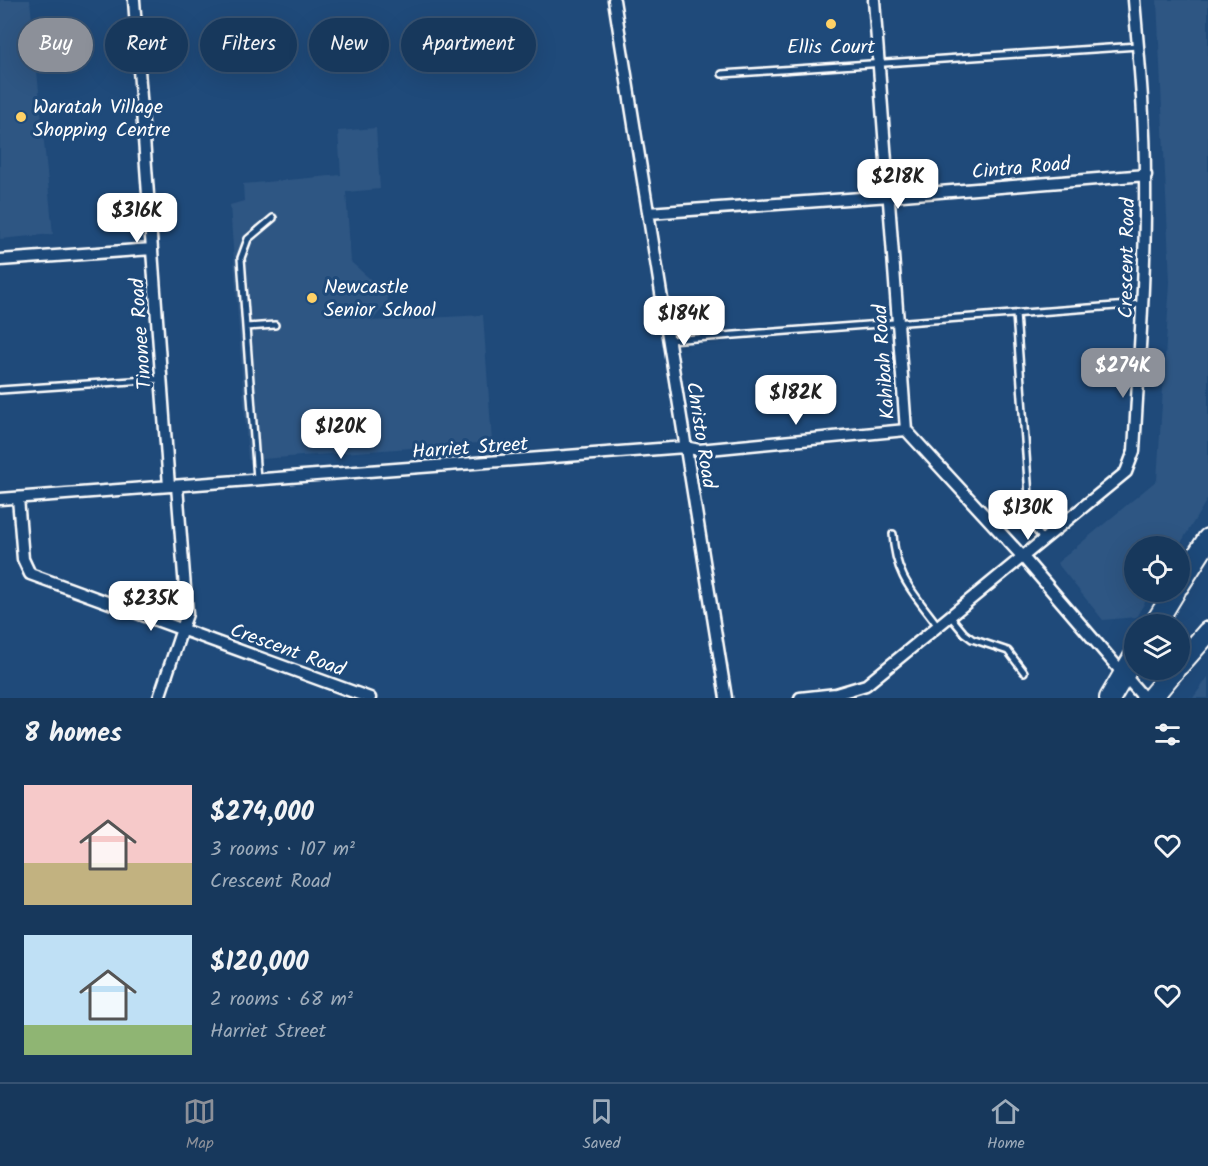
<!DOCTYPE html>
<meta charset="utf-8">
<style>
:root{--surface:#17385c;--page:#203f62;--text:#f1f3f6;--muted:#9eacbb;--line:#365272;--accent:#8c9099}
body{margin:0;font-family:Kalam,sans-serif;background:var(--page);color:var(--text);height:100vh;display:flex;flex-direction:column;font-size:22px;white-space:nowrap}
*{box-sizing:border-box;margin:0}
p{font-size:20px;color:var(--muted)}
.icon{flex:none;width:33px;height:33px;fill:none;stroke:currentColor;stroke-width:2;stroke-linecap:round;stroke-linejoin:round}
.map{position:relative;height:698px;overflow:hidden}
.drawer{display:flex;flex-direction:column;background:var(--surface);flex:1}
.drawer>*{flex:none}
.guide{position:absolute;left:18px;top:18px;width:600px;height:54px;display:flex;gap:12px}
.tools{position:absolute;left:1124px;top:536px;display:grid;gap:12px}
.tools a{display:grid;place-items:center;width:66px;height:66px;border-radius:50%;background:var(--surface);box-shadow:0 6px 24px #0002,0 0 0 2px var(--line);font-size:30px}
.price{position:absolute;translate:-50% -51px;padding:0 14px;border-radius:12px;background:#fff;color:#222;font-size:20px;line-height:39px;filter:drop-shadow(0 2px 3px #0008)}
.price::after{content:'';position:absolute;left:50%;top:36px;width:18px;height:14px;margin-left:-9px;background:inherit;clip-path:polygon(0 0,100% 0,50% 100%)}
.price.on{background:var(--accent);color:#fff}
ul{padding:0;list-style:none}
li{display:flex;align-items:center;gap:18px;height:150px;padding:0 24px}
li span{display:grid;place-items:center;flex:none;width:168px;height:120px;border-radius:0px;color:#555}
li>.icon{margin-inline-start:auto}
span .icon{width:72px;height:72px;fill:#fffc;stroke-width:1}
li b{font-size:26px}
h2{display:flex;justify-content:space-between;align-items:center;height:72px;padding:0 24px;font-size:26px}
.pill{padding:0 21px;border-radius:27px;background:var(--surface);box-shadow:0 6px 24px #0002,0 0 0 2px var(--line);font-size:21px;line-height:54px}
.pill.on{background:var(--accent);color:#fff}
.tab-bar{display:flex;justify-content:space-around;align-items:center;height:84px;border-top:2px solid var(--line);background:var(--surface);font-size:16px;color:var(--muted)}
.tab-bar a{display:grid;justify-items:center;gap:3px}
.tab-bar .on{color:var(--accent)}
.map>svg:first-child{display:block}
.built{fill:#2e5683}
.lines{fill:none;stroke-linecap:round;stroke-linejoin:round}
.lane-casing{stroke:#fff;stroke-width:10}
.street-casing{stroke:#fff;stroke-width:15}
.highway-casing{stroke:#fff;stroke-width:24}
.lane{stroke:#1f4a7a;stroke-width:5}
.street{stroke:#1f4a7a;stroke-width:10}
.highway{stroke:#1f4a7a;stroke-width:20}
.poi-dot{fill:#ffd166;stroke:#1f4a7a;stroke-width:2}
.labels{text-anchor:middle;stroke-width:6;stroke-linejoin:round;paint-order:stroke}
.poi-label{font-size:20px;fill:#fff;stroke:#1f4a7a;text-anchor:start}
.street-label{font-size:20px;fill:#fff;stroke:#1f4a7a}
</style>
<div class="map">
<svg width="1208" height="698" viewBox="0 0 1208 698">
<rect width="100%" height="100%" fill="#1f4a7a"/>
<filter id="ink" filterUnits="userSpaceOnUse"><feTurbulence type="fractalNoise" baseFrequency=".0167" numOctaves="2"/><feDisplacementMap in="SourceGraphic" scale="12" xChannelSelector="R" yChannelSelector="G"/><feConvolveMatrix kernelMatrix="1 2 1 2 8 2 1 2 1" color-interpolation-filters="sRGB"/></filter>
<g filter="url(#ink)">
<path class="built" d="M 0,0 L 30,0 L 53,234 L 0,239 Z
M 1157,0 L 1208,0 L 1208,498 L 1179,546 L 1134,546 L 1134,591 L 1152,591 L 1136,617 L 1103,620 L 1057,563 L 1157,480 L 1170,282 Z
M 376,128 L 380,189 L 346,192 L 351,262 L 387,294 L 388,302 L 372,321 L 483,315 L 492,442 L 248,460 L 230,205 L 244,201 L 243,184 L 341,175 L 338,131 Z
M 1208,677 L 1208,698 L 1193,698 Z"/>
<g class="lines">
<g class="lane-casing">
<path id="lane" d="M 722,74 L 1138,46
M 1016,314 L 1031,524 L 1043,539
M 246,327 L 275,325
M 669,340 L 1142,304
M 0,390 L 161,379
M 257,479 L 241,258 L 248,239 L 273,218
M 893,534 C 895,577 914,593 938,626
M 950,616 L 964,633 L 972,639 L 1008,651 L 1024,672"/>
</g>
<g class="street-casing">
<path id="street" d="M 134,0 L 169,486
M 614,0 L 726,698
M 874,0 L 906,430 L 1022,556 L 1144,698
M 648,213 L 890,196 L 1146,175
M 0,260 L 152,249
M 18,498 L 23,559 L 30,574 L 370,698
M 0,499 L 685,447 L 699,450 L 906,430
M 159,698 L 187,614 L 177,486
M 800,698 L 836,694 L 866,685 L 1126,472 L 1134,451 C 1139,360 1146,269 1145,178 C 1145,119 1139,59 1134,0"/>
</g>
<g class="highway-casing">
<path id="highway" d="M 1179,585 L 1208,539
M 1155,624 L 1175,591
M 1179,665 L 1208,632
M 1110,698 L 1134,657
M 1151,698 L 1175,669"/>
</g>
<use href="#lane" class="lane"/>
<use href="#street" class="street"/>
<use href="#highway" class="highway"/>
</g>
</g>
<g class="poi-dot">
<circle cx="831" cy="24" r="6"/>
<circle cx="21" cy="117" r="6"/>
<circle cx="312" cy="298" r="6"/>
</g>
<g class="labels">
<g class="poi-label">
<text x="831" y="53" text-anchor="middle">Ellis Court</text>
<text x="33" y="113">Waratah Village<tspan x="33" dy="23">Shopping Centre</tspan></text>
<text x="324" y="293">Newcastle<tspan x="324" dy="23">Senior School</tspan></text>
</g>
<g class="street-label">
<text transform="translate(1021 167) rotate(-5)" y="7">Cintra Road</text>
<text transform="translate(1126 258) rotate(-89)" y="7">Crescent Road</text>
<text transform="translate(140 334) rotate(-94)" y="7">Tinonee Road</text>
<text transform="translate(883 362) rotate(-94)" y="7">Kahibah Road</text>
<text transform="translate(702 435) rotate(81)" y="7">Christo Road</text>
<text transform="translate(470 447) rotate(-4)" y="7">Harriet Street</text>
<text transform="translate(288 649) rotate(20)" y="7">Crescent Road</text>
</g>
</g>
</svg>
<div class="tools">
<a><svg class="icon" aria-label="locate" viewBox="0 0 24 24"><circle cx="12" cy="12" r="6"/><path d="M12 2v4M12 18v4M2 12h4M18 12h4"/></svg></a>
<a><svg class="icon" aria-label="layers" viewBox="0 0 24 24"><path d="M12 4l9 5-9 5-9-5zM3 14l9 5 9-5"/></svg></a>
</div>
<b class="price" style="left:898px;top:210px">$218K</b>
<b class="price" style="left:137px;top:244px">$316K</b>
<b class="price" style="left:684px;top:347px">$184K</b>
<b class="price on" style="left:1123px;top:399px">$274K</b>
<b class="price" style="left:796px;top:426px">$182K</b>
<b class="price" style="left:341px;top:460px">$120K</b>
<b class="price" style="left:1028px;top:541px">$130K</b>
<b class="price" style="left:151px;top:632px">$235K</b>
<div class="guide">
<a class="pill on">Buy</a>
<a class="pill">Rent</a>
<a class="pill">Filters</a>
<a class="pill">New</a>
<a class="pill">Apartment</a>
</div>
</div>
<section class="drawer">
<h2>8 homes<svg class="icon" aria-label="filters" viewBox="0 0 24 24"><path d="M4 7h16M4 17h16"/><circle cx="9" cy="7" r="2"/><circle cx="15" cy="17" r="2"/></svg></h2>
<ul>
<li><span style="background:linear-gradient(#f6c9c9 65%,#c2b280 0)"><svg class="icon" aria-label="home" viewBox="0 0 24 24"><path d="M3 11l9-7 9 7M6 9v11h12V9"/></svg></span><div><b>$274,000</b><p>3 rooms · 107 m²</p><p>Crescent Road</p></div><svg class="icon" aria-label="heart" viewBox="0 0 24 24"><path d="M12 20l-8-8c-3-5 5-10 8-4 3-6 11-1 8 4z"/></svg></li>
<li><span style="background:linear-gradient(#bfe0f5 75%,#8fb573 0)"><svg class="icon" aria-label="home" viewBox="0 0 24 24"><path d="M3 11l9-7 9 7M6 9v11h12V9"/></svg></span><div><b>$120,000</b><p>2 rooms · 68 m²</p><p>Harriet Street</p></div><svg class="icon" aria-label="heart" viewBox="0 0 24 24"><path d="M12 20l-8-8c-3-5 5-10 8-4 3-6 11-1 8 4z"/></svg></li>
</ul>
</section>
<nav class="tab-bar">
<a class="on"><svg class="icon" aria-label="map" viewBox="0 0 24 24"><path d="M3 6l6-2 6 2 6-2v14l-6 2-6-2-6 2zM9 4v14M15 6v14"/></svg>Map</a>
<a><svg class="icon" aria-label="saved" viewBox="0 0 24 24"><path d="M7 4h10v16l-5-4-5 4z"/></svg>Saved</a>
<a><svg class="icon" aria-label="home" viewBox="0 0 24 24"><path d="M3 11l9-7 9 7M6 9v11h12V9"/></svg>Home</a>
</nav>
